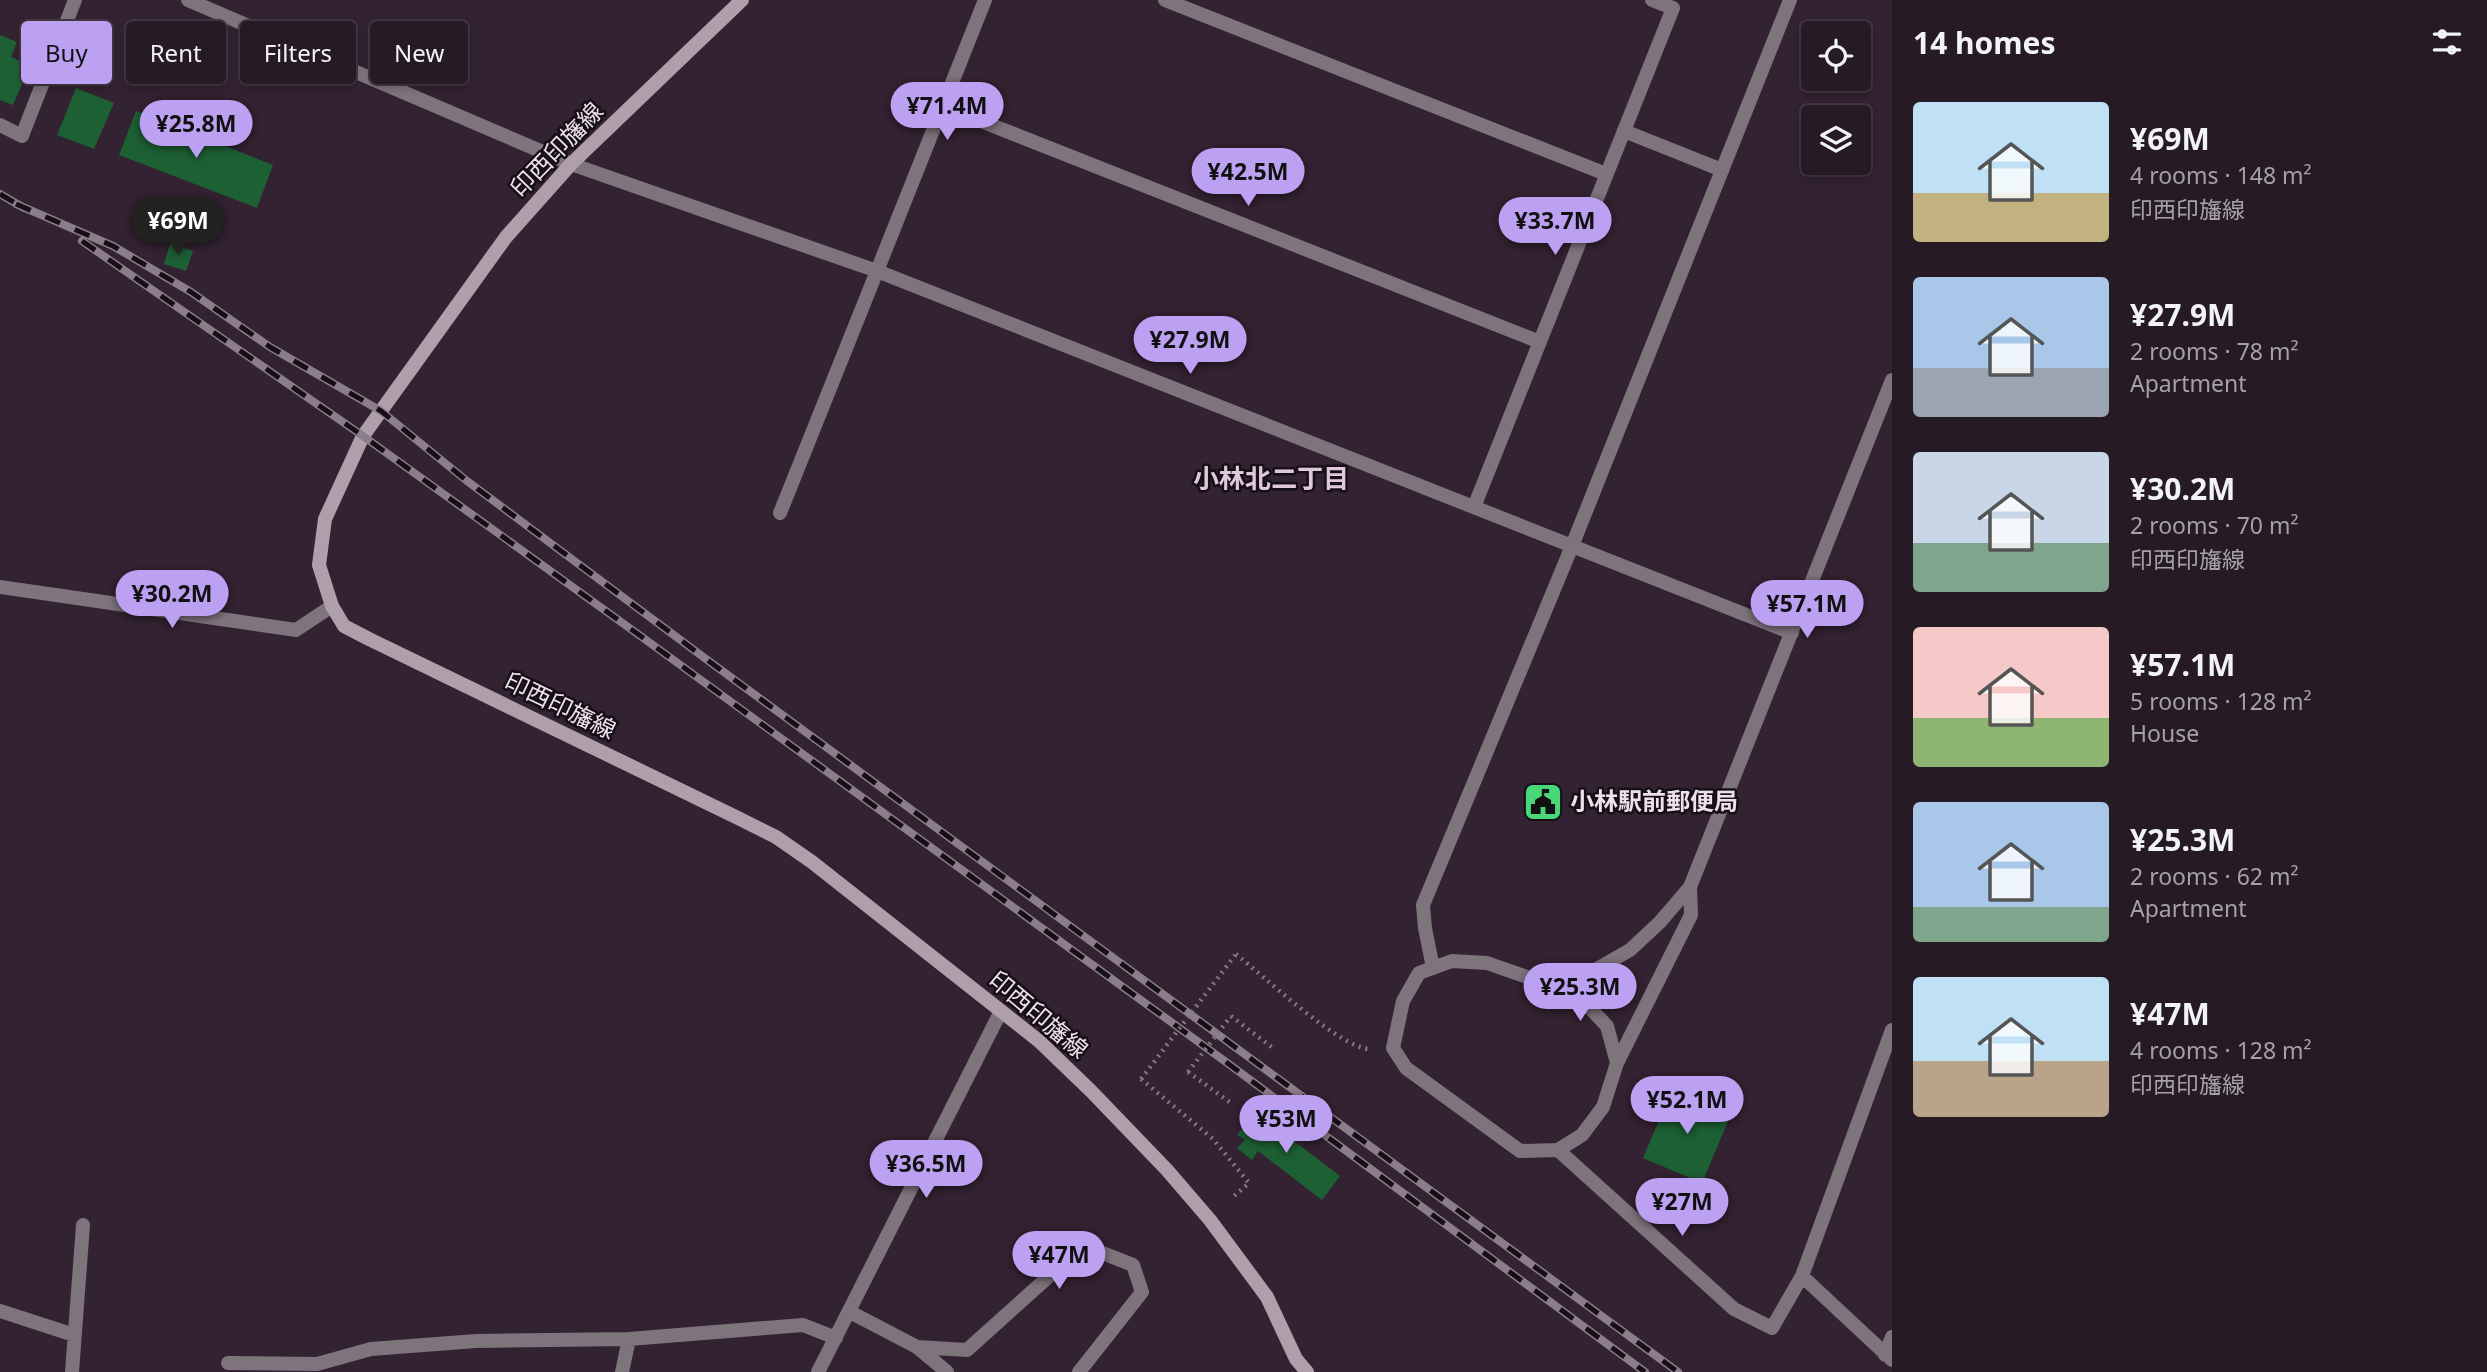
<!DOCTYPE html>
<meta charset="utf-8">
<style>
:root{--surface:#261a25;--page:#2e232d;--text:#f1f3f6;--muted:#a4a1a7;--line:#423842;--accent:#bca0f2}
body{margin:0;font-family:"Noto Sans","Noto Sans JP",sans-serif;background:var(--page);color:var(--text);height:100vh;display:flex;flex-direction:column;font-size:26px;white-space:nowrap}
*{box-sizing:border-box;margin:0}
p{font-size:23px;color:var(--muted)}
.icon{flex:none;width:38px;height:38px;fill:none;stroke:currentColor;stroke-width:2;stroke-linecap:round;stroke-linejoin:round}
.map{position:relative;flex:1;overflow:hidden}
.panel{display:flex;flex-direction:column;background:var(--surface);width:595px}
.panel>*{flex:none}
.banner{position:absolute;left:21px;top:21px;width:665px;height:63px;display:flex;gap:14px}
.controls{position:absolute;left:1801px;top:21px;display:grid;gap:14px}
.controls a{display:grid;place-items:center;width:70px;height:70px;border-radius:7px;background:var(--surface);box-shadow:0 4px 10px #0003,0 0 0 2px var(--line);font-size:35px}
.price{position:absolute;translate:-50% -60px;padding:0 16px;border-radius:24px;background:var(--accent);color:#111;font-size:23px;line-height:46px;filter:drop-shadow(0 2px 4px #0008)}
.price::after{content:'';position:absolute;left:50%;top:42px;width:21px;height:16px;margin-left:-10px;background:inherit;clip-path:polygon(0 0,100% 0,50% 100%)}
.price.selected{background:#222;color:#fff}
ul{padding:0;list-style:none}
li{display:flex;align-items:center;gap:21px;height:175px;padding:0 21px}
li span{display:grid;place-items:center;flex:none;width:196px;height:140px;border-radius:7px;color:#555}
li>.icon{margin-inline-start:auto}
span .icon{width:84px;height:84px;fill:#fffc;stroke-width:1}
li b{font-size:30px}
h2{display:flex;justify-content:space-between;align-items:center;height:84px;padding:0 21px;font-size:30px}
.pill{padding:0 24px;border-radius:7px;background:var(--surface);box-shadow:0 4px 10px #0003,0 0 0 2px var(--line);font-size:24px;line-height:63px}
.pill.selected{background:var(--accent);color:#111}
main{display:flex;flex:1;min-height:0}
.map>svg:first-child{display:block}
.building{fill:#1d6034}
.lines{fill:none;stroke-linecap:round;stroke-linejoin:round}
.path{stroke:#857783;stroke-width:4.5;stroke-dasharray:2 5;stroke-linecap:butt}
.lane{stroke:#7e747c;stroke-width:14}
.street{stroke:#7e747c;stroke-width:14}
.secondary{stroke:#ae9fab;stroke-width:14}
.rail-casing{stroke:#8c7d8a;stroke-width:8}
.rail{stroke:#160f15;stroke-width:5;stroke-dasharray:16;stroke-linecap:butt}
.path-bridge{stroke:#857783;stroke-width:4.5;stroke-dasharray:2 5;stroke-linecap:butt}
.labels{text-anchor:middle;stroke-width:5;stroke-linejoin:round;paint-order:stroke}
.street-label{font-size:24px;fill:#ede2eb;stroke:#160f15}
.poi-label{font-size:24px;font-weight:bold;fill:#ede2eb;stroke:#160f15;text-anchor:start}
.neighbourhood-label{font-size:26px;font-weight:bold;fill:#dfc8db;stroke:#160f15}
</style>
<main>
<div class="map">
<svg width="1892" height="1372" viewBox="0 0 1892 1372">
<rect width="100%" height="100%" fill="#332231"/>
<path class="building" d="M 0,35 L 17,42 L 11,57 L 30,65 L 13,105 L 0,100 Z
M 76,88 L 114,103 L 94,149 L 57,135 Z
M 136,111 L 273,165 L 257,208 L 119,155 Z
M 170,244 L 193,251 L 186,271 L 164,264 Z
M 1672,1090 L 1731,1114 L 1702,1183 L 1643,1158 Z
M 1255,1111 L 1340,1176 L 1322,1200 L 1258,1151 L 1252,1160 L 1237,1148 L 1245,1140 L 1237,1135 Z"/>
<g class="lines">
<path class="path" d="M 1236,954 C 1261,974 1343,1051 1371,1049
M 1231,1016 L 1274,1049
M 1188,1072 L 1231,1103
M 1141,1079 L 1213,1139 L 1249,1183 L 1232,1198"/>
<path class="lane" d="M 1624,131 L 1722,170
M 780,513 L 877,271"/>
<path class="street" d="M 188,0 L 571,164 L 877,271 L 1792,633
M 1165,0 L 1606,174
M 943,106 L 1540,342
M 0,125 L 22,136 L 75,0
M 877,271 L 985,0
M 1474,507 L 1673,8 L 1652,0
M 0,587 L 296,630 L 332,606
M 1690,887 L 1691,915 L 1617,1063 L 1603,1107 L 1582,1135 L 1558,1150 L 1520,1151 L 1406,1068 L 1393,1048 L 1403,1001 L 1419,973 L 1452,961 L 1487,963 L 1544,983 L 1588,974 L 1630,950 L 1660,922 L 1690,887 L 1892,380
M 1433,968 L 1425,928 L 1423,905 L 1572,546 L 1790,0
M 1544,983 L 1590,1008 L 1607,1026 L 1617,1063
M 1558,1150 L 1734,1309 L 1772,1328 L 1802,1276 L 1892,1030
M 1802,1276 L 1892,1360
M 0,1311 L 74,1335
M 850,1312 L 917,1347 L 947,1372
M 917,1347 L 967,1350 L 1066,1261 L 1100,1252 L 1133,1265 L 1142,1292 L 1079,1372
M 1885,1355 L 1892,1337
M 228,1363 L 317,1364 L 371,1349 L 476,1341 L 629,1339 L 803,1325 L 836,1338
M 72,1372 L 83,1225
M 622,1372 L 629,1339
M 818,1372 L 1001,1011"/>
<path class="secondary" d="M 742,0 L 571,164 L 506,237 L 363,436 L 325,519 L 319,565 L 332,606 L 344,626 L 369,639 L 736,817 L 776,837 L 812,862 L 1039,1041 L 1091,1091 L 1167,1170 L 1210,1220 L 1267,1297 L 1296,1359 L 1307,1372"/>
<g class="rail-casing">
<path id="rail" d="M 0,194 L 24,208
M 16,204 L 113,246 L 191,292 L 270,347 L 381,411 L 467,481 L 706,659 L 1678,1372
M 82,241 L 363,436 L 635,632 L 1226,1062 L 1645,1372"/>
</g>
<use href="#rail" class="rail"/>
<path class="path-bridge" d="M 1188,1072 L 1231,1016
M 1141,1079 L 1236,954"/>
</g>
<defs>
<g id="civic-square" transform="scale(2.0125)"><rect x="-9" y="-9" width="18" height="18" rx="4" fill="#48d779" stroke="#160f15"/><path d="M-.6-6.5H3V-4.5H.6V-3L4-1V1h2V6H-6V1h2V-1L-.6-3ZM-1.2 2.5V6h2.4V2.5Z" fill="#111"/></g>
</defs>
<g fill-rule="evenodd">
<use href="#civic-square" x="1543" y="802"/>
</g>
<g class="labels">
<g class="street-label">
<text transform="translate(557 150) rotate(-46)" y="8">印西印旛線</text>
<text transform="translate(560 706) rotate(26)" y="8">印西印旛線</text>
<text transform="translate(1038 1015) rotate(40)" y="8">印西印旛線</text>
</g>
<g class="poi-label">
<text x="1570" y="810">小林駅前郵便局</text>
</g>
<g class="neighbourhood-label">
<text x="1271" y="488">小林北二丁目</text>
</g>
</g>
</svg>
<div class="controls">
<a><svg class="icon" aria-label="locate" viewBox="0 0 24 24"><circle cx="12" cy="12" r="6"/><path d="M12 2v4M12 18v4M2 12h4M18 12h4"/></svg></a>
<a><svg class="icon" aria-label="layers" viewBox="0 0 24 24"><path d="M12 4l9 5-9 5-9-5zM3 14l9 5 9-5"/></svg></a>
</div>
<b class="price" style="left:947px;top:142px">¥71.4M</b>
<b class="price" style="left:196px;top:160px">¥25.8M</b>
<b class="price" style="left:1248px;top:208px">¥42.5M</b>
<b class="price selected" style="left:178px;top:257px">¥69M</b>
<b class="price" style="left:1555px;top:257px">¥33.7M</b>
<b class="price" style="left:1190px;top:376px">¥27.9M</b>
<b class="price" style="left:172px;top:630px">¥30.2M</b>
<b class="price" style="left:1807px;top:640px">¥57.1M</b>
<b class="price" style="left:1580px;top:1023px">¥25.3M</b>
<b class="price" style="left:1687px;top:1136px">¥52.1M</b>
<b class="price" style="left:1286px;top:1155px">¥53M</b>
<b class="price" style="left:926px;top:1200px">¥36.5M</b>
<b class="price" style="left:1682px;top:1238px">¥27M</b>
<b class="price" style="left:1059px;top:1291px">¥47M</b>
<div class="banner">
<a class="pill selected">Buy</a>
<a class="pill">Rent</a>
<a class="pill">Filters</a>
<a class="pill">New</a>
</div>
</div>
<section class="panel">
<h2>14 homes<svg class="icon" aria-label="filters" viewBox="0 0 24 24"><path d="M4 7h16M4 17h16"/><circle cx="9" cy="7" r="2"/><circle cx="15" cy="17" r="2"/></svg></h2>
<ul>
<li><span style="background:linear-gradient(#bfe0f5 65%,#c2b280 0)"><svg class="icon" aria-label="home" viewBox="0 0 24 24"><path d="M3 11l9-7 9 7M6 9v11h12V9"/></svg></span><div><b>¥69M</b><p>4 rooms · 148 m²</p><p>印西印旛線</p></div></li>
<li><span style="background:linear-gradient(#a9c7e8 65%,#9aa5b1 0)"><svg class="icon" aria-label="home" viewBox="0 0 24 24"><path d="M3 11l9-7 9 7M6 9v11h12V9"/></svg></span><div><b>¥27.9M</b><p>2 rooms · 78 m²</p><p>Apartment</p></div></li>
<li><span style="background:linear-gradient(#c9d6e8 65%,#7fa58c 0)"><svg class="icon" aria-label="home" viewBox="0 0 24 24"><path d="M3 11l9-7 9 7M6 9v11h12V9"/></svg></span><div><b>¥30.2M</b><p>2 rooms · 70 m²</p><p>印西印旛線</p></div></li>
<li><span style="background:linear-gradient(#f6c9c9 65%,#8fb573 0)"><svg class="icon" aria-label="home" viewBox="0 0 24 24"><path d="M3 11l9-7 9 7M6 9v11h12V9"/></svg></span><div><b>¥57.1M</b><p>5 rooms · 128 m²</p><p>House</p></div></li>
<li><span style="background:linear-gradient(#a9c7e8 75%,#7fa58c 0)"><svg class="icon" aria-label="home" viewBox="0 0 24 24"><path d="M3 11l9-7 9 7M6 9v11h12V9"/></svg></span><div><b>¥25.3M</b><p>2 rooms · 62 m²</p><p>Apartment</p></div></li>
<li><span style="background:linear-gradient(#bfe0f5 60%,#b9a48a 0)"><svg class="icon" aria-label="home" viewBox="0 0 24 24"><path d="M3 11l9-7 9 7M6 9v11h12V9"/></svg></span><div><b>¥47M</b><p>4 rooms · 128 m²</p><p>印西印旛線</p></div></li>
</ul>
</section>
</main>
